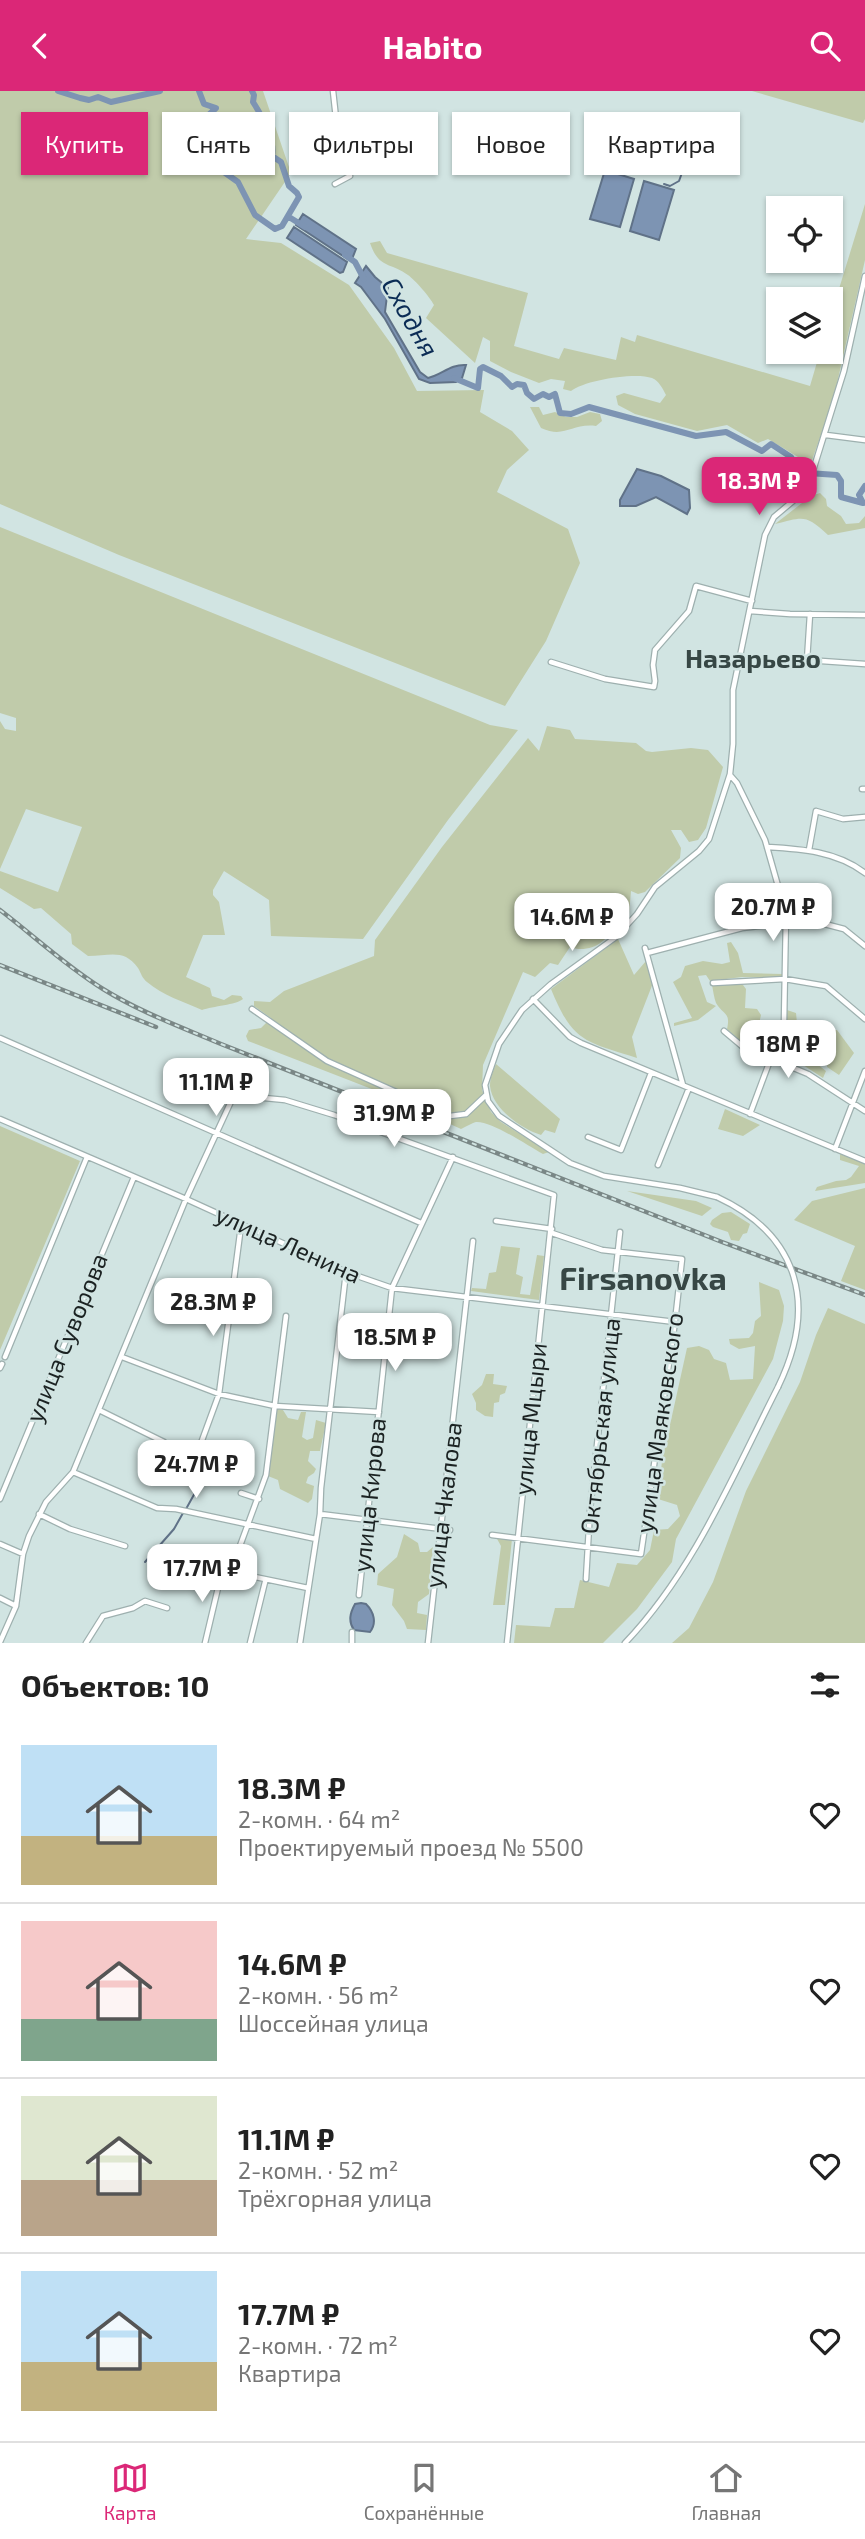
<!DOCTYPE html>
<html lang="ru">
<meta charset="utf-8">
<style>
:root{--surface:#fff;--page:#f6f6f6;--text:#222;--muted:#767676;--line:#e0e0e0;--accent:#db2777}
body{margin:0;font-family:"Exo 2",sans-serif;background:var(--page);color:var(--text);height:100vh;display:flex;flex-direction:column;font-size:26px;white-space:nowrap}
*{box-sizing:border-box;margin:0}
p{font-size:23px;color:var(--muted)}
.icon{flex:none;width:38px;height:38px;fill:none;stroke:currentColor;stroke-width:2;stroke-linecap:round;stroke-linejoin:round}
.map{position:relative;height:1552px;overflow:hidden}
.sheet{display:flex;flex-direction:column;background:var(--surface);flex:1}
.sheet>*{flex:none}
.top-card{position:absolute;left:21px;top:21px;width:824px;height:63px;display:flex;gap:14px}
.tools{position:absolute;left:766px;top:105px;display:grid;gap:14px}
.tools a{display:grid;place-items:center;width:77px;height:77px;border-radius:0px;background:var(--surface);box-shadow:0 2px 5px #0004;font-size:35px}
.price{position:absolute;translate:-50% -60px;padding:0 16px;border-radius:14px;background:#fff;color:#222;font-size:23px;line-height:46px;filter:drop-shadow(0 2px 4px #0008)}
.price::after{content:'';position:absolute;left:50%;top:42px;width:21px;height:16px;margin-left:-10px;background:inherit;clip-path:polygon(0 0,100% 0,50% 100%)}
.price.active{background:var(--accent);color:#fff}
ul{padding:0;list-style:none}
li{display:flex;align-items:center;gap:21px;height:175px;padding:0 21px}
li+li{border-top:2px solid var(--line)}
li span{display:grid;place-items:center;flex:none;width:196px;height:140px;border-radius:0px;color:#555}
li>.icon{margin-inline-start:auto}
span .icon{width:84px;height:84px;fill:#fffc;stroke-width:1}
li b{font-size:30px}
h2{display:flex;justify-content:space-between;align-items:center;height:84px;padding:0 21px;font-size:30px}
.chip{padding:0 24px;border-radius:0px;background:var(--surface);box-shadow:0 2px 5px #0004;font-size:24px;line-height:63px}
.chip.active{background:var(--accent);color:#fff}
header{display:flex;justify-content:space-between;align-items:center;height:91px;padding:0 21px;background:var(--accent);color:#fff;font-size:32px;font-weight:700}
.menu{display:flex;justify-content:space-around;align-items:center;height:98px;border-top:2px solid var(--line);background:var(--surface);font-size:19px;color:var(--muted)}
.menu a{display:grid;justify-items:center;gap:4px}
.menu .active{color:var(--accent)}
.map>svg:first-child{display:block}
.green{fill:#c0cbaa}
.water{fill:#7d94b3;stroke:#607288;stroke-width:2}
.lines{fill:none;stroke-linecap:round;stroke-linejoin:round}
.stream{stroke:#607288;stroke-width:2}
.river{stroke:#7d94b3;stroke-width:6}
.minor-casing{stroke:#9eb0af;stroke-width:7}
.minor{stroke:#fff;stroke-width:4.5}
.rail-casing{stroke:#7a8786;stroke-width:4.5}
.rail{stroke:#d1e4e2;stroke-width:2;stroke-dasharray:5;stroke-linecap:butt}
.minor-bridge-casing{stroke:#9eb0af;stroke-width:7;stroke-linecap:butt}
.minor-bridge{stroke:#fff;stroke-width:4.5}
.labels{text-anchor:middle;stroke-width:5;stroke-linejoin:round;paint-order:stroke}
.street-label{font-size:24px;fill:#1b2222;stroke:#d1e4e2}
.water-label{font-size:26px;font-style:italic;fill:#0b2c55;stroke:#d1e4e2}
.neighbourhood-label{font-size:26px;font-weight:bold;fill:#374745;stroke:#d1e4e2}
.district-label{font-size:32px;font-weight:bold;fill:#374745;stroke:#d1e4e2}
</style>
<header><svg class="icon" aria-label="back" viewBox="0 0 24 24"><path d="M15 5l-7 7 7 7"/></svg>Habito<svg class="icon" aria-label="search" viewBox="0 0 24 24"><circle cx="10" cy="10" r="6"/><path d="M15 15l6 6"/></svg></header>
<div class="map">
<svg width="865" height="1552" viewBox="0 0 865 1552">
<rect width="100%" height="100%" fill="#d1e4e2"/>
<path class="green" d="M 0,0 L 263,0 L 291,82 L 246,148 L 281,152 L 349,194 L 394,257 L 417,300 L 484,299 L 480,321 L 512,340 L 529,359 L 507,379 L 497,401 L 568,438 L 580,472 L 546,550 L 505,615 L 119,464 L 0,413 Z
M 752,0 L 865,0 L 865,28 L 863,32 Z
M 865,113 L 865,169 L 833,310 L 811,372 L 807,376 L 800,374 L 798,366 L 768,348 L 758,352 L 727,334 L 697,340 L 635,323 L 618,314 L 616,305 L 624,302 L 660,312 L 666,304 C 663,298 659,290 652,287 C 635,281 585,289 571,300 L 563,298 L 565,290 L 551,288 L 539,292 L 511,281 L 490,270 L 490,250 L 483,246 L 475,272 L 426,227 L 434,214 C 430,206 415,189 408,184 C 390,171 379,178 370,152 L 380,150 L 387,162 L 528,202 L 514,255 L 559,268 L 564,257 L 616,269 L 621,246 L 635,251 L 637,244 L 810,295 L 820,261 L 831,261 L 831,224 Z
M 530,316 L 539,316 L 543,324 L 555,321 L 566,326 L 577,326 L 590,321 L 600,323 L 602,330 L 596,335 C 571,332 565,348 541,337 Z
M 820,402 L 826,408 L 827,415 L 841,425 L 846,433 L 859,432 L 865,425 L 865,437 L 828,444 C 805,423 804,426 775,433 L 811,405 Z
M 0,436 L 490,634 L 518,639 L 448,729 L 363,848 L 271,845 L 269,809 L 224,780 L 213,799 L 213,804 L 219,811 L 225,844 L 203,844 L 186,886 L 210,897 L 212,905 L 224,909 L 232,904 L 241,905 L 243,908 C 236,914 213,915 202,919 C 184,911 162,904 147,891 C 142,887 141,882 138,877 C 124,857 109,865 88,865 L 72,853 L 71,843 L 41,817 L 34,818 L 0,797 L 0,780 L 58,801 L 82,736 L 26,718 L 0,778 L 0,630 L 5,638 L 16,640 L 16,627 L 0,622 Z
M 547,635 L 570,639 L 575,648 L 636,652 L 646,660 L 652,661 L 691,657 L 708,659 L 723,676 L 706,737 L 698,749 L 689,751 L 681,739 L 671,739 L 681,757 L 680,767 L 645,801 L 638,803 L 631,800 L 629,823 L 618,811 L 609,808 C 610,815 614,825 613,831 C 611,852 587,863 570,856 L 558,874 L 550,872 L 535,886 L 523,881 L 483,974 L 482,999 L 491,1021 L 501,1031 L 549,1061 L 543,1063 C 528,1055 492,1030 476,1031 C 472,1032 465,1036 461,1038 L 382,1002 L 248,950 L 246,945 L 249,939 L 261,937 L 271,927 L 254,915 L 254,910 L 270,911 L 284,900 L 374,865 L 375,849 L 442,756 L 528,647 L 539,660 Z
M 618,848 L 634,884 L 646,870 L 653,892 L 632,946 L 637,967 C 585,950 573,952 551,898 Z
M 731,851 L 738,862 L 743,882 L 782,883 L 782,887 L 742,886 L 710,890 L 706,884 L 698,885 L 707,911 L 716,915 L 698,929 L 674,935 L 674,932 L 692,927 L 673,891 L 681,886 L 685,875 L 703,870 L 722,873 L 730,871 L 727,852 Z
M 740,890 L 746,898 L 745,917 L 757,918 L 761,924 L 759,933 L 766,937 L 763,943 L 752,941 L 749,953 L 745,954 L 727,938 C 731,921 723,924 716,912 C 714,907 713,899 712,894 Z
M 787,919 L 796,922 L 797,932 L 793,940 L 795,947 L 810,947 L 814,952 L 825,956 L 830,948 L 830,939 L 837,939 L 854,962 L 839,984 L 827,976 L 828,970 L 820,965 L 817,973 L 826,980 L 823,987 L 800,972 L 801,961 L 786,950 L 789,936 L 787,932 Z
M 496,973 L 560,1028 L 555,1042 L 545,1039 L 541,1044 C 521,1038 492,1017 490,995 C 490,987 493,980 496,973 Z
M 725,1018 L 760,1034 L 743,1045 L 718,1038 Z
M 0,1035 L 80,1070 L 0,1259 Z
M 840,1063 L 865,1073 L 865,1092 L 815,1100 L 817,1096 L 836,1090 L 846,1089 L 851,1086 L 859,1075 L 840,1069 Z
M 865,1097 L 865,1199 L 841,1190 L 855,1155 L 794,1129 L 812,1110 Z
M 627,1100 L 696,1110 L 712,1117 L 702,1125 Z
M 731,1121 L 750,1133 L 747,1142 L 743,1143 L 739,1150 L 731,1149 L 728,1141 L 713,1136 L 710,1133 L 712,1129 L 722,1122 Z
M 501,1155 L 520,1157 L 516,1183 L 523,1186 L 520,1203 L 530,1204 L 537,1164 L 544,1165 L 539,1209 L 471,1200 L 472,1197 L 486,1198 L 489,1182 L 496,1181 Z
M 759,1191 L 779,1199 L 784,1215 L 783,1230 L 773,1268 L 676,1448 L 672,1471 L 637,1518 L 603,1552 L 514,1552 L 516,1534 L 550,1536 L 555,1517 L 574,1517 L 580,1489 L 609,1496 L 617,1472 L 637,1474 L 650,1459 L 654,1439 L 668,1438 L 680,1425 L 677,1414 L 658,1408 L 662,1370 L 687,1257 L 699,1255 L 709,1259 L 714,1268 L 726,1272 L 730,1289 L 753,1288 L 755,1255 L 739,1258 L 730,1253 L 729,1248 L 749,1247 L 753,1242 L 755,1230 L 761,1225 Z
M 828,1217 L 865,1233 L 865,1552 L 672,1552 L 689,1537 L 713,1491 L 746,1400 L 800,1291 L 816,1244 Z
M 486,1283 L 494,1283 L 493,1293 L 507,1295 L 505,1302 L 500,1304 L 499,1311 L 494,1312 L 493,1326 L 485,1325 L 476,1319 L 476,1312 L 472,1303 L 482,1294 Z
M 276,1318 L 283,1319 L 288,1327 L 298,1329 L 301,1321 L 306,1321 L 302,1346 L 307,1349 L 313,1347 L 316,1329 L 326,1332 L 320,1360 L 310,1360 L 308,1370 L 316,1378 L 314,1382 L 308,1386 L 306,1392 L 314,1395 L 312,1408 L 308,1412 L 280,1398 L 278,1389 L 268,1385 Z
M 404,1443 L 418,1452 L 420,1461 L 427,1461 L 433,1456 L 429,1503 L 418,1511 L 417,1522 L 427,1524 L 426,1539 L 407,1538 L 404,1530 L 392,1514 L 394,1498 L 377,1494 L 378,1483 L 397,1466 Z
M 496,1446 L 512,1448 L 505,1514 L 493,1514 L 501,1455 Z"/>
<path class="water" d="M 605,79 L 634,88 L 620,136 L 590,128 Z
M 644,90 L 674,99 L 659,149 L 630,140 Z
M 303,123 L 356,158 L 352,168 L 349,169 L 296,134 Z
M 294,136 L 347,171 L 343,181 L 340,182 L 287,147 Z
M 366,175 L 375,186 L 388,197 L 385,221 L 420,281 L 428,287 C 442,284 450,273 466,274 L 462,287 L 456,291 L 430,292 L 419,288 L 385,228 L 361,196 L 355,192 Z
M 637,378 L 661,385 L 689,399 L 690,417 L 687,423 L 656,406 L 636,415 L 620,415 L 620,409 Z
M 361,1512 L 366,1513 C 374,1521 377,1532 370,1541 L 354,1539 C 348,1530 350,1522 355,1513 Z"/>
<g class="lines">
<path class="stream" d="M 646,59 L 651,44 L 674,51
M 609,61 L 610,57 L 619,52 L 678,69 L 683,79 L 679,90 L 670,95 L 664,93
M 186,1418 L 201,1391 L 211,1391
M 145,1471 L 174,1438 L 183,1422"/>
<path class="river" d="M 58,0 L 80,7 L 89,9 L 98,6 L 111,11 L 160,0
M 199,0 L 204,13 L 216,17 L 198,34 L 204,67 L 238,91 L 255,124 L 275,138 L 282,135 L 299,106 L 297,102 L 289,95 L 281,71 L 272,65 C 275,49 262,25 253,11 L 254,4 L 252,0
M 289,126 L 305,136
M 345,164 L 355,171 L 364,188
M 454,287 L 478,297 L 480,278 L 483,276 L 501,285 L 512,296 L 517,293 L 524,294 L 527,302 L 534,308 L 543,303 L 549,306 L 555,303 L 560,322 L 571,323 L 589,316 L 696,345 L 726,341 L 762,360 L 771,353 L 791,366 L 803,385 L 808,382 L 837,384 L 841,390 L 841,406 L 863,412 L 859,404 L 865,395"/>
<g class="minor-casing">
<path id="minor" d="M 333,0 L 339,54 L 350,85 L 335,93
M 826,344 L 865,349
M 750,520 L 790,523 L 865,524
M 810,523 L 807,569 L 865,573
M 551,571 L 605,588 L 654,596 L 655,590 L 653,574 L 655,559 L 689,520 L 696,495 L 752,510
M 730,684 L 737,692 L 765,749 L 786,823 L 784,932 L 750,1023
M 862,698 L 865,698
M 767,756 C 801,758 836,760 865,782
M 809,759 L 816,720 L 843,728 L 865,726
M 786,823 L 844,838 L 865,855
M 645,857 L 683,994
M 647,862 L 742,837 L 786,832
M 713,892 L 785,888 L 826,895 L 865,928
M 533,908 L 570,946 L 581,952 L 865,1070
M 252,918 L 327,970 L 450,1025 L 466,1023 L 486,1004
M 724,940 L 743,956 L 808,983 L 865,1020
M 0,947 L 421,1132
M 0,1028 L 186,1108 L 346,1181 L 392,1197 L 675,1231
M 588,1046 L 621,1059 L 651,982
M 835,1058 L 865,980
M 658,1074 L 689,997
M 717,1106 L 680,1097 L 604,1085 L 570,1072 L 499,1025 L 488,1010 L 485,994 L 499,953 L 522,919 L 551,893 L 616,846 L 637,823 L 655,796 L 699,760 L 709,748 L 730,683 L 733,653 L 733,599 L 765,444 L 774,426 L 799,405 L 811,386 L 844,280 L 865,185
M 496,1130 L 552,1138
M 373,1237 L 386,1239
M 5,1266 L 87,1066
M 122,1266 L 219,1303 L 275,1315 L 379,1321
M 0,1277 L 2,1273
M 99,1319 L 164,1351 L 177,1364 L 187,1365 L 197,1363 L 219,1303 L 241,1135
M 73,1381 L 157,1417 L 176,1418 L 316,1448
M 241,1402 L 259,1408
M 0,1408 L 134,1086
M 39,1423 L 70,1438 L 125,1455
M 320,1423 L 450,1439
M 492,1444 L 641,1463 L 675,1231 L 682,1168 L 602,1159 L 552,1142
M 0,1453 L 23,1463
M 174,1469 L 308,1497
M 230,1482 L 266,1384 L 286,1225
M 586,1488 L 590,1419 L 620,1141
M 359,1504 L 392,1197 L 453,1066
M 0,1507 L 16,1515
M 0,1551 L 16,1515 L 23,1463 L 29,1445 L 46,1411 L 73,1381 L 186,1108 L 234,1004 L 285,1009 L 334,1024 L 554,1104 L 507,1552
M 86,1552 L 103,1525 L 133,1517 L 145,1510 L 167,1517
M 205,1552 L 222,1480
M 250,1552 L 265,1491
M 300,1552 L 320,1423 L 321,1397 L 346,1181
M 352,1552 L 352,1541
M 428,1552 L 473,1150
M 625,1552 C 694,1480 733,1384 778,1296"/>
</g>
<use href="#minor" class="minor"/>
<g class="rail-casing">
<path id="rail" d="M 0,819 C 34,845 66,875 103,898 C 140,921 181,936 221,953 L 722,1151 L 865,1204
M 0,874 L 156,936"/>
</g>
<use href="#rail" class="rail"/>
<g class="minor-bridge-casing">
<path id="minor-bridge" d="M 717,1106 C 801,1145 817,1216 778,1296"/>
</g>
<use href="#minor-bridge" class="minor-bridge"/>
</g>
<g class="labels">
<g class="street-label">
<text transform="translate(288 1154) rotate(24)" y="8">улица Ленина</text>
<text transform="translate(67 1247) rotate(-68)" y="8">улица Суворова</text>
<text transform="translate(531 1328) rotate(-84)" y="8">улица Мцыри</text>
<text transform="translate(660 1332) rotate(-82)" y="8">улица Маяковского</text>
<text transform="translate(601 1335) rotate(-84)" y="8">Октябрьская улица</text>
<text transform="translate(370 1404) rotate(-84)" y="8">улица Кирова</text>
<text transform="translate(444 1414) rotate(-83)" y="8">улица Чкалова</text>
</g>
<g class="water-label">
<text transform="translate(410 226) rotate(60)" y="9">Сходня</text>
</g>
<g class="neighbourhood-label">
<text x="753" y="577">Назарьево</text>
</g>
<g class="district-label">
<text x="643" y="1199">Firsanovka</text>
</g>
</g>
</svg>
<div class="tools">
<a><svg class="icon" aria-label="locate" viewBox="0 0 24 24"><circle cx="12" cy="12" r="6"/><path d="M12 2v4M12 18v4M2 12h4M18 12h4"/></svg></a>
<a><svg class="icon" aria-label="layers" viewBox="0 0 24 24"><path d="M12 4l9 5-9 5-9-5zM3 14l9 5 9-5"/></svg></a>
</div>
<b class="price active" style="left:759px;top:426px">18.3M ₽</b>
<b class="price" style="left:773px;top:852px">20.7M ₽</b>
<b class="price" style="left:572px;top:862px">14.6M ₽</b>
<b class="price" style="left:788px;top:989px">18M ₽</b>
<b class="price" style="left:216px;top:1027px">11.1M ₽</b>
<b class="price" style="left:394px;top:1058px">31.9M ₽</b>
<b class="price" style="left:213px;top:1247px">28.3M ₽</b>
<b class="price" style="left:395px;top:1282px">18.5M ₽</b>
<b class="price" style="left:196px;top:1409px">24.7M ₽</b>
<b class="price" style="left:202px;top:1513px">17.7M ₽</b>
<div class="top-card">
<a class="chip active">Купить</a>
<a class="chip">Снять</a>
<a class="chip">Фильтры</a>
<a class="chip">Новое</a>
<a class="chip">Квартира</a>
</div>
</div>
<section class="sheet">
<h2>Объектов: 10<svg class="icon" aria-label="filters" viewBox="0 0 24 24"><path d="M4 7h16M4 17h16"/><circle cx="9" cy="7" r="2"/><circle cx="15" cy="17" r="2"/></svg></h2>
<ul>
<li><span style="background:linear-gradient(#bfe0f5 65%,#c2b280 0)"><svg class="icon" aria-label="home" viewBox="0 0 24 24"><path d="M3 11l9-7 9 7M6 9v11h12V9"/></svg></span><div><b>18.3M ₽</b><p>2-комн. · 64 m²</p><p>Проектируемый проезд № 5500</p></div><svg class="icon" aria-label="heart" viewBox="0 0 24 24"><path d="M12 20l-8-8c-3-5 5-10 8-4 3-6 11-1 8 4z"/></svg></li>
<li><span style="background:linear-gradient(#f6c9c9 70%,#7fa58c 0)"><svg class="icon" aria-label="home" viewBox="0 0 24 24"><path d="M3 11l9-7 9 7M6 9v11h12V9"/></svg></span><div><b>14.6M ₽</b><p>2-комн. · 56 m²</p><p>Шоссейная улица</p></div><svg class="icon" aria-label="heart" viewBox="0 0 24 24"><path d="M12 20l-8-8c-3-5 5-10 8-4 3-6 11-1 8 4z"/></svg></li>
<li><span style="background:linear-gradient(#dfe7d0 60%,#b9a48a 0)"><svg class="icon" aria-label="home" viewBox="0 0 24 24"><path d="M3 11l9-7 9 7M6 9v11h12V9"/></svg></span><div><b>11.1M ₽</b><p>2-комн. · 52 m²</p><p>Трёхгорная улица</p></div><svg class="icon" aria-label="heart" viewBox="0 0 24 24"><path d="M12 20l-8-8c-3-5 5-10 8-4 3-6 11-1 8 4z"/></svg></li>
<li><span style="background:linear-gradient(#bfe0f5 65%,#c2b280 0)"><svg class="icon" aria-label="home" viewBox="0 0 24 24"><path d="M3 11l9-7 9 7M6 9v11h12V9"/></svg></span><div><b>17.7M ₽</b><p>2-комн. · 72 m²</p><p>Квартира</p></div><svg class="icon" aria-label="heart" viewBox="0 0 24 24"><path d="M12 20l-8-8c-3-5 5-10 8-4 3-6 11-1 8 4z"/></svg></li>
</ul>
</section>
<nav class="menu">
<a class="active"><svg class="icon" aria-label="map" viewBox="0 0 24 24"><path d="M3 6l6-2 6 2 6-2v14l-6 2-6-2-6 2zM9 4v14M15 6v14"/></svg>Карта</a>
<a><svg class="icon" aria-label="saved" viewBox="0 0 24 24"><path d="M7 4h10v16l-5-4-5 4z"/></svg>Сохранённые</a>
<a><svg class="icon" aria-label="home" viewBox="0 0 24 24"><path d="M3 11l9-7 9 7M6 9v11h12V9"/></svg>Главная</a>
</nav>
